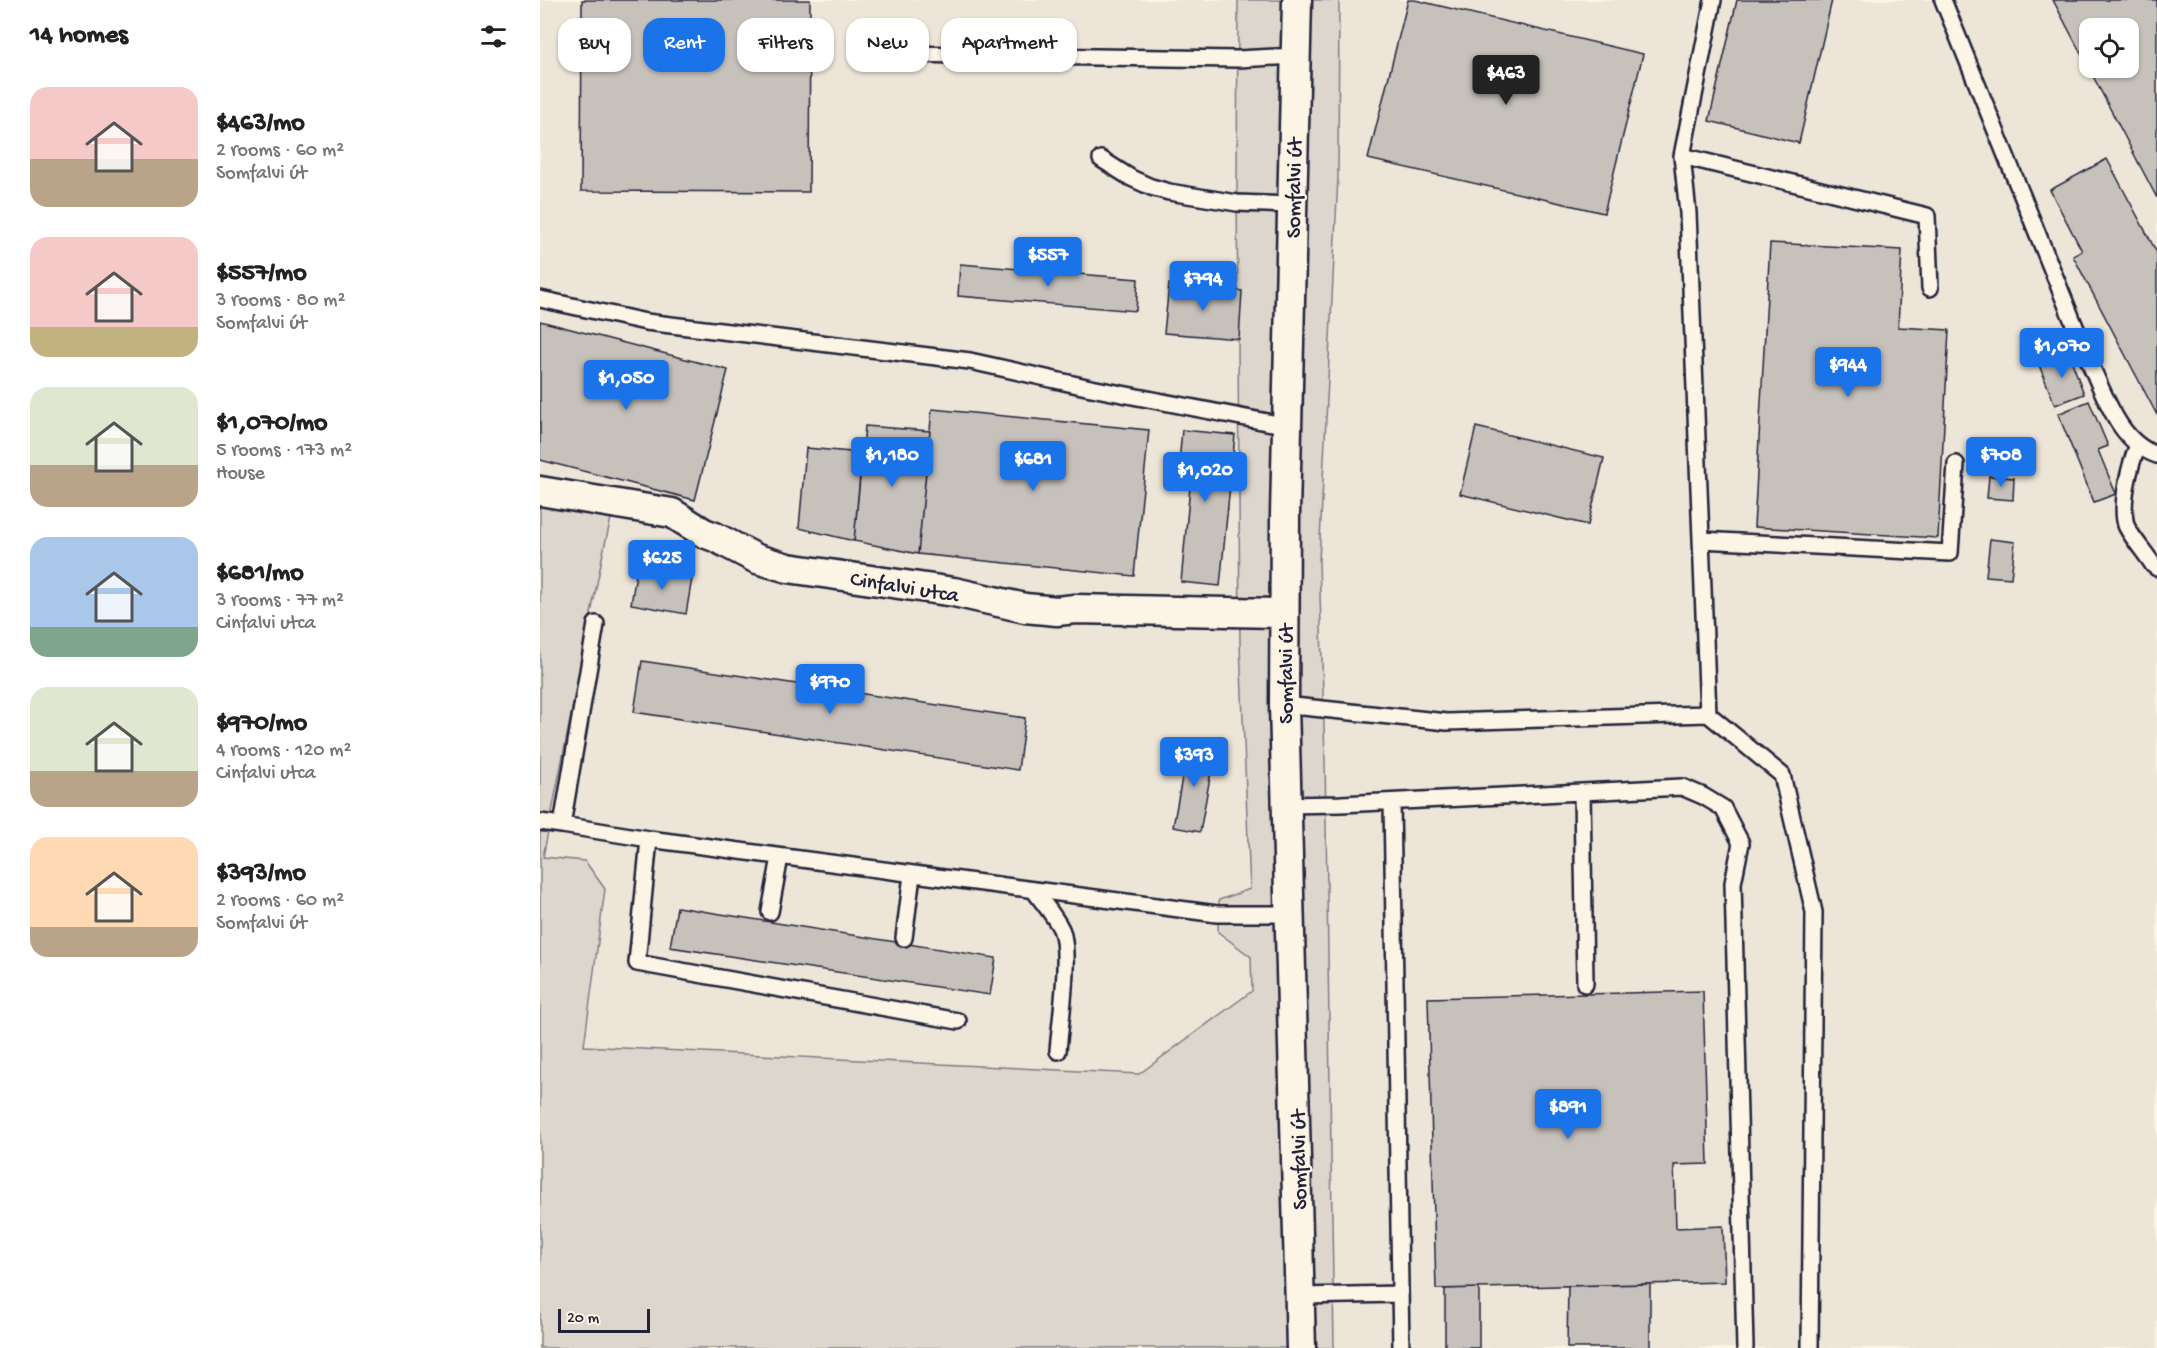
<!DOCTYPE html>
<meta charset="utf-8">
<style>
:root{--surface:#fff;--page:#f6f6f6;--text:#222;--muted:#767676;--accent:#1a73e8}
body{margin:0;font-family:"Gochi Hand",sans-serif;background:var(--page);color:var(--text);height:100vh;display:flex;flex-direction:column;font-size:22px;white-space:nowrap}
*{box-sizing:border-box;margin:0}
p{font-size:20px;color:var(--muted)}
.icon{flex:none;width:33px;height:33px;fill:none;stroke:currentColor;stroke-width:2;stroke-linecap:round;stroke-linejoin:round}
.map{position:relative;flex:1;overflow:hidden}
.details{display:flex;flex-direction:column;background:var(--surface);width:540px}
.details>*{flex:none}
.hud{position:absolute;left:18px;top:18px;width:570px;height:54px;display:flex;gap:12px}
.tools{position:absolute;left:1539px;top:18px;display:grid;gap:12px}
.tools a{display:grid;place-items:center;width:60px;height:60px;border-radius:12px;background:var(--surface);box-shadow:0 2px 4px #0004;font-size:30px}
.scale{position:absolute;left:18px;bottom:15px;width:92px;box-sizing:border-box;padding-left:6px;border:3px solid #22223b;border-top:0;font-size:16px;line-height:21px;white-space:nowrap;color:#22223b;-webkit-text-stroke:4px #fcf5e5;paint-order:stroke}
.price{position:absolute;translate:-50% -51px;padding:0 14px;border-radius:6px;background:var(--accent);color:#fff;font-size:20px;line-height:39px;filter:drop-shadow(0 2px 3px #0008)}
.price::after{content:'';position:absolute;left:50%;top:36px;width:18px;height:14px;margin-left:-9px;background:inherit;clip-path:polygon(0 0,100% 0,50% 100%)}
.price.selected{background:#222;color:#fff}
ul{padding:0;list-style:none}
li{display:flex;align-items:center;gap:18px;height:150px;padding:0 30px}
li span{display:grid;place-items:center;flex:none;width:168px;height:120px;border-radius:18px;color:#555}
li>.icon{margin-inline-start:auto}
span .icon{width:72px;height:72px;fill:#fffc;stroke-width:1}
li b{font-size:26px}
h2{display:flex;justify-content:space-between;align-items:center;height:72px;padding:0 30px;font-size:26px}
.tag{padding:0 21px;border-radius:18px;background:var(--surface);box-shadow:0 2px 4px #0004;font-size:21px;line-height:54px}
.tag.selected{background:var(--accent);color:#fff}
main{display:flex;flex:1;min-height:0}
.map>svg:first-child{display:block}
.built{fill:#ece5d8;fill-rule:evenodd}
.green{fill:#dcd6cc;stroke:#7f7c84;stroke-width:1.5}
.building{fill:#c6c1bb;stroke:#22223b;stroke-width:1.5;fill-rule:evenodd}
.lines{fill:none;stroke-linecap:round;stroke-linejoin:round}
.service-casing{stroke:#22223b;stroke-width:20}
.minor-casing{stroke:#22223b;stroke-width:33}
.service{stroke:#fcf5e5;stroke-width:15}
.minor{stroke:#fcf5e5;stroke-width:28}
.labels{text-anchor:middle;stroke-width:4.5;stroke-linejoin:round;paint-order:stroke}
.street-label{font-size:22px;fill:#22223b;stroke:#fcf5e5}
</style>
<main>
<section class="details">
<h2>14 homes<svg class="icon" aria-label="filters" viewBox="0 0 24 24"><path d="M4 7h16M4 17h16"/><circle cx="9" cy="7" r="2"/><circle cx="15" cy="17" r="2"/></svg></h2>
<ul>
<li><span style="background:linear-gradient(#f6c9c9 60%,#b9a48a 0)"><svg class="icon" aria-label="home" viewBox="0 0 24 24"><path d="M3 11l9-7 9 7M6 9v11h12V9"/></svg></span><div><b>$463/mo</b><p>2 rooms · 60 m²</p><p>Somfalvi út</p></div></li>
<li><span style="background:linear-gradient(#f6c9c9 75%,#c2b280 0)"><svg class="icon" aria-label="home" viewBox="0 0 24 24"><path d="M3 11l9-7 9 7M6 9v11h12V9"/></svg></span><div><b>$557/mo</b><p>3 rooms · 80 m²</p><p>Somfalvi út</p></div></li>
<li><span style="background:linear-gradient(#dfe7d0 65%,#b9a48a 0)"><svg class="icon" aria-label="home" viewBox="0 0 24 24"><path d="M3 11l9-7 9 7M6 9v11h12V9"/></svg></span><div><b>$1,070/mo</b><p>5 rooms · 173 m²</p><p>House</p></div></li>
<li><span style="background:linear-gradient(#a9c7e8 75%,#7fa58c 0)"><svg class="icon" aria-label="home" viewBox="0 0 24 24"><path d="M3 11l9-7 9 7M6 9v11h12V9"/></svg></span><div><b>$681/mo</b><p>3 rooms · 77 m²</p><p>Cinfalvi utca</p></div></li>
<li><span style="background:linear-gradient(#dfe7d0 70%,#b9a48a 0)"><svg class="icon" aria-label="home" viewBox="0 0 24 24"><path d="M3 11l9-7 9 7M6 9v11h12V9"/></svg></span><div><b>$970/mo</b><p>4 rooms · 120 m²</p><p>Cinfalvi utca</p></div></li>
<li><span style="background:linear-gradient(#ffd9b3 75%,#b9a48a 0)"><svg class="icon" aria-label="home" viewBox="0 0 24 24"><path d="M3 11l9-7 9 7M6 9v11h12V9"/></svg></span><div><b>$393/mo</b><p>2 rooms · 60 m²</p><p>Somfalvi út</p></div></li>
</ul>
</section>
<div class="map">
<svg width="1617" height="1348" viewBox="0 0 1617 1348">
<rect width="100%" height="100%" fill="#fcf5e5"/>
<filter id="ink" filterUnits="userSpaceOnUse"><feTurbulence type="fractalNoise" baseFrequency=".0167" numOctaves="2"/><feDisplacementMap in="SourceGraphic" scale="12" xChannelSelector="R" yChannelSelector="G"/><feConvolveMatrix kernelMatrix="1 2 1 2 8 2 1 2 1" color-interpolation-filters="sRGB"/></filter>
<g filter="url(#ink)">
<path class="built" d="M 0,0 L 698,0 L 697,184 L 700,645 L 710,889 L 679,900 L 678,932 L 711,957 L 716,1147 L 37,1116 L 45,861 L 2,858 L 63,553 L 77,492 L 0,475 Z
M 799,0 L 1617,0 L 1617,1348 L 794,1348 L 785,758 L 779,561 L 798,177 ZM 1550,28 L 1588,28 L 1588,68 L 1550,68 Z"/>
<path class="green" d="M 698,0 L 799,0 L 798,177 L 779,561 L 785,758 L 794,1348 L 0,1348 L 0,475 L 77,492 L 63,553 L 3,857 L 45,861 L 65,889 L 44,1046 L 599,1074 L 712,991 L 711,957 L 678,932 L 679,900 L 710,889 L 700,645 L 697,184 Z"/>
<path class="building" d="M 42,0 L 270,0 L 269,192 L 41,191 Z
M 868,0 L 875,0 L 1103,54 L 1064,213 L 828,159 Z
M 1197,0 L 1292,0 L 1259,143 L 1169,121 Z
M 1513,0 L 1617,0 L 1617,198 ZM 1550,28 L 1588,28 L 1588,68 L 1550,68 Z
M 1567,159 L 1617,253 L 1617,415 L 1533,256 L 1542,251 L 1510,190 Z
M 1230,243 L 1362,250 L 1358,327 L 1409,330 L 1398,538 L 1214,527 Z
M 420,264 L 598,279 L 596,311 L 418,296 Z
M 629,284 L 702,291 L 699,339 L 624,333 Z
M 0,321 L 188,370 L 155,500 L 0,460 Z
M 1529,354 L 1544,394 L 1515,405 L 1499,365 Z
M 1549,401 L 1568,446 L 1558,450 L 1576,494 L 1554,502 L 1518,414 Z
M 392,409 L 609,430 L 594,576 L 378,554 Z
M 325,426 L 390,431 L 378,554 L 314,541 Z
M 936,427 L 1064,458 L 1048,525 L 920,494 Z
M 642,430 L 695,435 L 680,586 L 641,582 L 650,487 L 637,485 Z
M 266,448 L 322,453 L 314,541 L 259,528 Z
M 1449,476 L 1474,478 L 1473,500 L 1447,498 Z
M 1450,539 L 1475,542 L 1471,578 L 1446,576 Z
M 97,568 L 152,578 L 146,614 L 91,604 Z
M 102,661 L 485,718 L 478,770 L 94,712 Z
M 648,745 L 675,750 L 660,832 L 633,827 Z
M 137,907 L 456,958 L 450,995 L 130,947 Z
M 1163,991 L 1168,1164 L 1134,1165 L 1136,1228 L 1183,1226 L 1185,1282 L 896,1289 L 888,998 Z
M 1110,1284 L 1110,1348 L 1027,1348 L 1028,1286 Z
M 939,1288 L 939,1348 L 905,1348 L 905,1289 Z"/>
<g class="lines">
<g class="service-casing">
<path id="service" d="M 1403,0 L 1551,366 C 1566,398 1580,443 1617,455
M 358,54 L 698,59 L 755,56
M 1142,156 L 1387,216 L 1390,288
M 561,159 L 591,178 L 611,187 L 629,192 L 697,203 L 752,205
M 0,299 L 106,322 L 430,361 L 551,388 L 748,426
M 1598,445 C 1590,464 1580,504 1586,525 C 1589,534 1607,555 1613,565 L 1617,568
M 1161,540 L 1410,553 L 1416,464
M 56,624 L 22,825 L 109,839 L 677,914 L 751,914
M 744,705 L 907,722 L 1168,714 L 1148,213 L 1142,156 L 1173,0
M 1168,714 L 1242,775 L 1274,912 L 1270,1348
M 1042,792 L 1045,984
M 852,802 L 861,1348
M 745,805 L 801,804 L 1142,787 L 1163,796 L 1183,808 L 1201,843 L 1193,883 L 1205,1348
M 0,822 L 22,825
M 109,839 L 97,963 L 418,1021
M 494,890 C 503,903 514,915 521,929 C 531,952 520,1024 518,1051
M 230,912 L 240,857
M 364,938 L 372,875
M 760,1296 L 859,1294"/>
</g>
<g class="minor-casing">
<path id="minor" d="M 757,0 L 745,514 L 744,705 L 761,1348
M 0,491 L 132,513 L 164,533 L 175,537 L 217,559 L 248,568 L 414,592 L 485,608 L 517,611 L 535,609 L 744,613"/>
</g>
<use href="#service" class="service"/>
<use href="#minor" class="minor"/>
</g>
</g>
<g class="labels">
<g class="street-label">
<text transform="translate(752 188) rotate(-89)" y="8">Somfalvi út</text>
<text transform="translate(365 585) rotate(9)" y="8">Cinfalvi utca</text>
<text transform="translate(744 674) rotate(-90)" y="8">Somfalvi út</text>
<text transform="translate(757 1160) rotate(-91)" y="8">Somfalvi út</text>
</g>
</g>
</svg>
<div class="tools">
<a><svg class="icon" aria-label="locate" viewBox="0 0 24 24"><circle cx="12" cy="12" r="6"/><path d="M12 2v4M12 18v4M2 12h4M18 12h4"/></svg></a>
</div>
<div class="scale">20 m</div>
<b class="price selected" style="left:966px;top:106px">$463</b>
<b class="price" style="left:508px;top:288px">$557</b>
<b class="price" style="left:663px;top:312px">$794</b>
<b class="price" style="left:1522px;top:379px">$1,070</b>
<b class="price" style="left:1308px;top:398px">$944</b>
<b class="price" style="left:86px;top:411px">$1,050</b>
<b class="price" style="left:352px;top:488px">$1,180</b>
<b class="price" style="left:1461px;top:488px">$708</b>
<b class="price" style="left:493px;top:492px">$681</b>
<b class="price" style="left:665px;top:503px">$1,020</b>
<b class="price" style="left:122px;top:591px">$625</b>
<b class="price" style="left:290px;top:715px">$970</b>
<b class="price" style="left:654px;top:788px">$393</b>
<b class="price" style="left:1028px;top:1140px">$891</b>
<div class="hud">
<a class="tag">Buy</a>
<a class="tag selected">Rent</a>
<a class="tag">Filters</a>
<a class="tag">New</a>
<a class="tag">Apartment</a>
</div>
</div>
</main>
